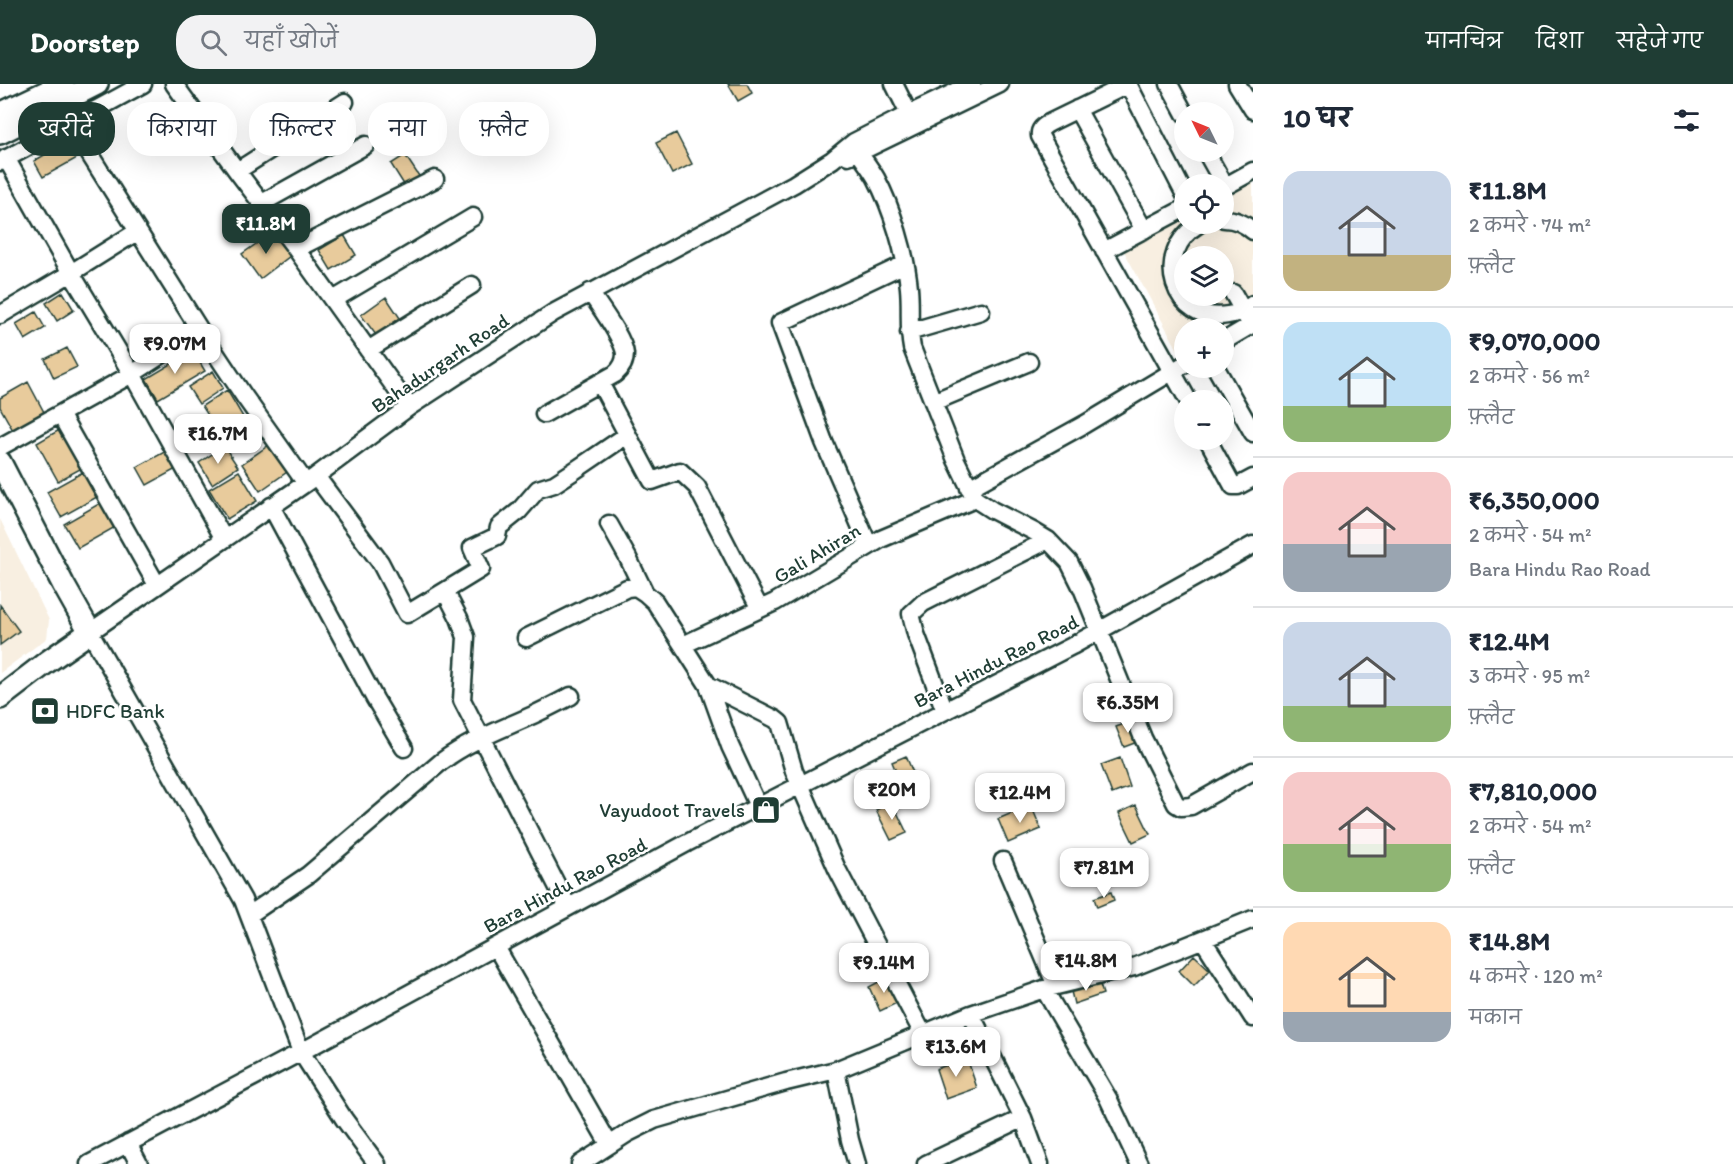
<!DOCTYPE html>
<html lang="hi">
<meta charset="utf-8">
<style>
:root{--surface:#fff;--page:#f2f2f3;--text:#1f2937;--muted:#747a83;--line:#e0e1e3;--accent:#1f3d34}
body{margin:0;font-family:Itim,"Playpen Sans Deva",sans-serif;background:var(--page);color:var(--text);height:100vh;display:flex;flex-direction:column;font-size:22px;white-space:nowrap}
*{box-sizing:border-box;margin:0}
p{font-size:20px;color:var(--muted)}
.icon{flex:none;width:33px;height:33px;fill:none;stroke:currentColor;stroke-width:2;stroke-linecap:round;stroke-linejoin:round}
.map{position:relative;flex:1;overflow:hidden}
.panel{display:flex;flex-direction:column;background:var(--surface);width:480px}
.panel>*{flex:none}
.top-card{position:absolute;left:18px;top:18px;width:570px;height:54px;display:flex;gap:12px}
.needle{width:39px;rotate:313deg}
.fabs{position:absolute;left:1174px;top:18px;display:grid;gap:12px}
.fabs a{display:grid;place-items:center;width:60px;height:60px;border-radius:50%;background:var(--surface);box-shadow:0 6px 24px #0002;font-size:30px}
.price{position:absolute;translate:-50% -51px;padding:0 14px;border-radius:12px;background:#fff;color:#222;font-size:20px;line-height:39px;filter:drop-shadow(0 2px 3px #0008)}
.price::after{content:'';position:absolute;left:50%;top:36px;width:18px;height:14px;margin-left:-9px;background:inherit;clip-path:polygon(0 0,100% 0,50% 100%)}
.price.on{background:var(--accent);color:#fff}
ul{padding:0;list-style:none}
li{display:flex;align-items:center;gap:18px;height:150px;padding:0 30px}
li+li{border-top:2px solid var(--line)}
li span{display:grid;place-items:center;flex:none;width:168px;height:120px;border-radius:18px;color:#555}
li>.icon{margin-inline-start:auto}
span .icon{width:72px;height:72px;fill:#fffc;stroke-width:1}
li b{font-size:26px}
h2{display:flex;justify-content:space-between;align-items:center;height:72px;padding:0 30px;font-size:26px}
.tag{padding:0 21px;border-radius:24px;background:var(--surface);box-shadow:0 6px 24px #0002;font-size:21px;line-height:54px}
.tag.on{background:var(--accent);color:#fff}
header{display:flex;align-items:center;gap:36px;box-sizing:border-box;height:84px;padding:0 30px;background:var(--accent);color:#fff}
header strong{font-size:28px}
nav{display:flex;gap:33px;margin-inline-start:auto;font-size:21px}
.search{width:420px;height:54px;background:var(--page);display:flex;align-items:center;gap:15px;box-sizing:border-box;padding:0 21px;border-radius:24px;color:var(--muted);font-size:22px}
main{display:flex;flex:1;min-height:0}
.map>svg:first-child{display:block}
.built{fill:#f8efe1;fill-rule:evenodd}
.building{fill:#e8cb9c;stroke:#1f3d34;stroke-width:1.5}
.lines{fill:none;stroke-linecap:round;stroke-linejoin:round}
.minor-casing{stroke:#1f3d34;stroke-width:21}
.major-casing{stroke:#1f3d34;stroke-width:26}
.minor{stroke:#fff;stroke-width:16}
.major{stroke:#fff;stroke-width:21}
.labels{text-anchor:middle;stroke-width:5;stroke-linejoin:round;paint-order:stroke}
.street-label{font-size:20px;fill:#1f3d34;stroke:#fff}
.poi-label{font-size:20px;fill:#1f3d34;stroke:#fff;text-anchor:start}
</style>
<header>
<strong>Doorstep</strong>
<div class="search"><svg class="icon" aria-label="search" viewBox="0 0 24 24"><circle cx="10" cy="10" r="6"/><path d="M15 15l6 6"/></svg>यहाँ खोजें</div>
<nav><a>मानचित्र</a><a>दिशा</a><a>सहेजे गए</a></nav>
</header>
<main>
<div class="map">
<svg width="1253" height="1080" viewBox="0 0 1253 1080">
<rect width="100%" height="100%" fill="#fff"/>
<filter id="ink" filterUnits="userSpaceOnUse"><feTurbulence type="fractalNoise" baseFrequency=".0167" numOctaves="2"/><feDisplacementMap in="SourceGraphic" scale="12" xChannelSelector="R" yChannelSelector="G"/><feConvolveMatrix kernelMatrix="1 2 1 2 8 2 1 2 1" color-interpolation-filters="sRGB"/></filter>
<g filter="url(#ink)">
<path class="built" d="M 1253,87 L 1253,228 L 1222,244 L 1185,244 L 1185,265 L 1179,268 L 1120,160 L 1185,124 L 1185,140 L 1224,140 L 1224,103 ZM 1185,172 L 1224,172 L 1224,212 L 1185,212 Z
M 0,435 L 49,536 L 47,554 L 0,589 Z"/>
<path class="building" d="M 728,0 L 747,0 L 752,9 L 738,17 Z
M 676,49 L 692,80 L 672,90 L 656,59 Z
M 70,56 L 79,73 L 43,93 L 34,77 Z
M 405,71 L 423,98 L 408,107 L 391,80 Z
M 273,148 L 290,172 L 260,195 L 242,170 Z
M 344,151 L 356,171 L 331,186 L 319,166 Z
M 63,208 L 74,226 L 57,237 L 46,219 Z
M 386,213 L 400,234 L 376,251 L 361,231 Z
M 36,228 L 45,244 L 25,256 L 16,240 Z
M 67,264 L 77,283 L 54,294 L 45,275 Z
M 193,267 L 205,287 L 158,315 L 146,295 Z
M 213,287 L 223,304 L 199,320 L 188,303 Z
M 28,298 L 45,330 L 14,348 L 0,323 L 0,314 Z
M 227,306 L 246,338 L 222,353 L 202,322 Z
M 61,345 L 82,384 L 58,397 L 37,359 Z
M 269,361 L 287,388 L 260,407 L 242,380 Z
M 224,362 L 238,383 L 212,400 L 199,379 Z
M 168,366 L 178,384 L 147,401 L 137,383 Z
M 239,387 L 257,417 L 227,435 L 209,405 Z
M 83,388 L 97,413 L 61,433 L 47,408 Z
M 104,417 L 117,442 L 78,464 L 64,440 Z
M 0,521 L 19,547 L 0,561 Z
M 1132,637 L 1140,657 L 1124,663 L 1116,643 Z
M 906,672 L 919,703 L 905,709 L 892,678 Z
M 1120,674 L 1130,703 L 1112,710 L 1101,681 Z
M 892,718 L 907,749 L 891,756 L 876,726 Z
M 1031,721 L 1041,745 L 1008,759 L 998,735 Z
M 1136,721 L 1150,750 L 1133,758 L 1119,729 Z
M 1111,808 L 1114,816 L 1097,823 L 1094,814 Z
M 1194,871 L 1210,886 L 1194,902 L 1179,887 Z
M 888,893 L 899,918 L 880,927 L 869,903 Z
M 1099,898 L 1103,910 L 1074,920 L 1070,903 Z
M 967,974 L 977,1004 L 946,1015 L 936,985 Z"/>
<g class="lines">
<g class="minor-casing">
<path id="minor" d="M 174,0 L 237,87 L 296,165 L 409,323
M 894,0 L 914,40
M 1128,0 L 1185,111
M 1129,0 L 1049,39 C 1043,43 1039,45 1040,52 L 1188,316
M 1169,0 L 1185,30
M 1237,0 L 1253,26
M 58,20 L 200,246 L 244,312 L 305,398
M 1077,25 L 1144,146
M 853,60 C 860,71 869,82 876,94 C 892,124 906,170 909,204 C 911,224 908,244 912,264 L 956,376 L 975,415 L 992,426 L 1033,447 L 1048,456 L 1069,478 L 1082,504 L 1143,654 L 1176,720 L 1181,723 L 1191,722 L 1253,687
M 1206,68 L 1225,102
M 848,72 L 866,65 L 1000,0
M 6,74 L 71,189 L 132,290 L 224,455
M 0,78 L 143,0
M 237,87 L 345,18
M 1224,103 L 1253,87
M 262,119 L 366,61
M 1224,135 C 1235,135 1245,140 1253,147
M 1199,140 C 1151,169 1173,240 1228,231 C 1237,230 1247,226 1253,220
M 296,165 L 435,95
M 1104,167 L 1185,124
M 1233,209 L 1251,241
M 333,216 L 473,133
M 0,231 L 71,189 L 138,147
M 909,248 L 981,227
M 1224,257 L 1253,240
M 368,266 L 472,201
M 1216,284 L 1253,349
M 600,299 L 652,397 L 680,387 L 697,403 L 760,525
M 933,318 L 1029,278
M 60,330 L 157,501
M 544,330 L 615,290 C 621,285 625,278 625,270 C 624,255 599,222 590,208
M 1208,356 L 1233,402 L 1238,402 L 1253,394
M 0,363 L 132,290 L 200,246
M 316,392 L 380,478 L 407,530 L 445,507 L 459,534 L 466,553 L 462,616 L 568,823
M 969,404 L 1085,340 L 1185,280
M 271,422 L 375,615 L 404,664
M 609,440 L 628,474 L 645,509
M 869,462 L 824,358 L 780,239 L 905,180
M 445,507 L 481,485 L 472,464 L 497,452 L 499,443 L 519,427 L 538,405 L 554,400 L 574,387 L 627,351
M 526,554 L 627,504 L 636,503 L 645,509 L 655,518 L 708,601 L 730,662 L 758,722
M 683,561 L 775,518 L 881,455 L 975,415
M 708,601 L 775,635 L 780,639 L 794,687 L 837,785 L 923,950
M 945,627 L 916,550 L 911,530 L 923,519 L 1048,456
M 1003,777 L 1056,902
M 249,831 L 308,791 L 441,678 C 471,656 500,646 533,631 C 546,625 559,618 571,612
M 1203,856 L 1253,934
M 496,863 L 609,1060
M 1044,905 L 1108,1014 L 1139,1080
M 836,986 L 850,1056 L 857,1080
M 1023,1034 L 1040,1080
M 128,1059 L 139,1080
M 89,1080 L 301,968 L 687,759 L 1072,562 L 1253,461
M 377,1080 L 344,1035 L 301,968 L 243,816 L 90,548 L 316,392 L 409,323 L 553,229 L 794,100 L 832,76 L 854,58 L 909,30 L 972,0
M 580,1080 L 628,1049 L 654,1036 L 786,998 L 836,986 L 971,930 L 1044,905 L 1134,883 L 1253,835
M 926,1080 L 1023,1034 L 971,930"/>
</g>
<g class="major-casing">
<path id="major" d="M 0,30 L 63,0
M 0,49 L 97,0
M 0,378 L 63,500 L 90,548 L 47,578 L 0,614"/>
</g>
<use href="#minor" class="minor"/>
<use href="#major" class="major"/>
</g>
</g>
<defs>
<g id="bank-square" transform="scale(1.5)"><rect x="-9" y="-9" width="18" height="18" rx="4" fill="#1f3d34" stroke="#fff"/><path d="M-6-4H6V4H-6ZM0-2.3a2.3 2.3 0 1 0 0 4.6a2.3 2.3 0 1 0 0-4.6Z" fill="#fff"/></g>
<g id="shop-square" transform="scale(1.5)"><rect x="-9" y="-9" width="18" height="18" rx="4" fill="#1f3d34" stroke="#fff"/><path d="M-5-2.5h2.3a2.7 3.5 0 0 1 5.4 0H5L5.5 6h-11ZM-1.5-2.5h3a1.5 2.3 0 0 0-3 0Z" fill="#fff"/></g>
</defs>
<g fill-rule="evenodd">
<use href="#bank-square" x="45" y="627"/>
<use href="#shop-square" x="766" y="726"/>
</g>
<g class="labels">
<g class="street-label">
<text transform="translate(440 279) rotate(-34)" y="7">Bahadurgarh Road</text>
<text transform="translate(817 469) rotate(-31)" y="7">Gali Ahiran</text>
<text transform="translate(996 577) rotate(-27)" y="7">Bara Hindu Rao Road</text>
<text transform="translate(565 801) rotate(-28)" y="7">Bara Hindu Rao Road</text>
</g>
<g class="poi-label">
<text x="66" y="634">HDFC Bank</text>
<text x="745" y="733" text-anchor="end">Vayudoot Travels</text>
</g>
</g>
</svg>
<div class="fabs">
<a><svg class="needle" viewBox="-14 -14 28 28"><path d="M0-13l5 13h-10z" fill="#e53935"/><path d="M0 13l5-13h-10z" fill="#747a83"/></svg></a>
<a><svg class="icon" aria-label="locate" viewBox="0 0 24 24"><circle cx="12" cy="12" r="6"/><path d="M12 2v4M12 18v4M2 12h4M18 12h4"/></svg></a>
<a><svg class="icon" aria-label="layers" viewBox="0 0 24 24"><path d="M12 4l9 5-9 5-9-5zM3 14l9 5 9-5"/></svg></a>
<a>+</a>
<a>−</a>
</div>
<b class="price on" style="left:266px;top:171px">₹11.8M</b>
<b class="price" style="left:175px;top:291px">₹9.07M</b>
<b class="price" style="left:218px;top:381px">₹16.7M</b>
<b class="price" style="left:1128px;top:650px">₹6.35M</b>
<b class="price" style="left:892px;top:737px">₹20M</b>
<b class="price" style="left:1020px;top:740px">₹12.4M</b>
<b class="price" style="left:1104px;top:815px">₹7.81M</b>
<b class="price" style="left:1086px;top:908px">₹14.8M</b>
<b class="price" style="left:884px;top:910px">₹9.14M</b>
<b class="price" style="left:956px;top:994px">₹13.6M</b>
<div class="top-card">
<a class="tag on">खरीदें</a>
<a class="tag">किराया</a>
<a class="tag">फ़िल्टर</a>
<a class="tag">नया</a>
<a class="tag">फ़्लैट</a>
</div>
</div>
<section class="panel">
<h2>10 घर<svg class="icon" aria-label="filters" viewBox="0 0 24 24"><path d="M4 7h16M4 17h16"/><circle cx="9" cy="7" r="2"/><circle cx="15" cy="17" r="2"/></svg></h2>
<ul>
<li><span style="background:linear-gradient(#c9d6e8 70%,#c2b280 0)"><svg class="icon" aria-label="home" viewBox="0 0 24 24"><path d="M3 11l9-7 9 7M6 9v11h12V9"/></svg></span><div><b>₹11.8M</b><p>2 कमरे · 74 m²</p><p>फ़्लैट</p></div></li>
<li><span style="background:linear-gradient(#bfe0f5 70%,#8fb573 0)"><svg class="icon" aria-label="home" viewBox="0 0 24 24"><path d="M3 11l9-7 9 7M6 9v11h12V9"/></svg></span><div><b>₹9,070,000</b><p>2 कमरे · 56 m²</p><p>फ़्लैट</p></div></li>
<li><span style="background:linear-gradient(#f6c9c9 60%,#9aa5b1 0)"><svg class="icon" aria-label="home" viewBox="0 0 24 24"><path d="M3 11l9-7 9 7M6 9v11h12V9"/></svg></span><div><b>₹6,350,000</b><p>2 कमरे · 54 m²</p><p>Bara Hindu Rao Road</p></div></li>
<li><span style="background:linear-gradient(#c9d6e8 70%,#8fb573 0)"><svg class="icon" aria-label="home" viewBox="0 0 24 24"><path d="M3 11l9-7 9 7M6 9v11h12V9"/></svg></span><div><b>₹12.4M</b><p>3 कमरे · 95 m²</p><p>फ़्लैट</p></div></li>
<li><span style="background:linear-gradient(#f6c9c9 60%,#8fb573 0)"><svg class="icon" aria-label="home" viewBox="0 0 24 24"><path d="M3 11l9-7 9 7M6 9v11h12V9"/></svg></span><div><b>₹7,810,000</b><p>2 कमरे · 54 m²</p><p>फ़्लैट</p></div></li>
<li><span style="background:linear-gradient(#ffd9b3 75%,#9aa5b1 0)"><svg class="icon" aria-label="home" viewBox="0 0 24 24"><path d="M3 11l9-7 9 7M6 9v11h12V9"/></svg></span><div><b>₹14.8M</b><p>4 कमरे · 120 m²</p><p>मकान</p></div></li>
</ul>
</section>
</main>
